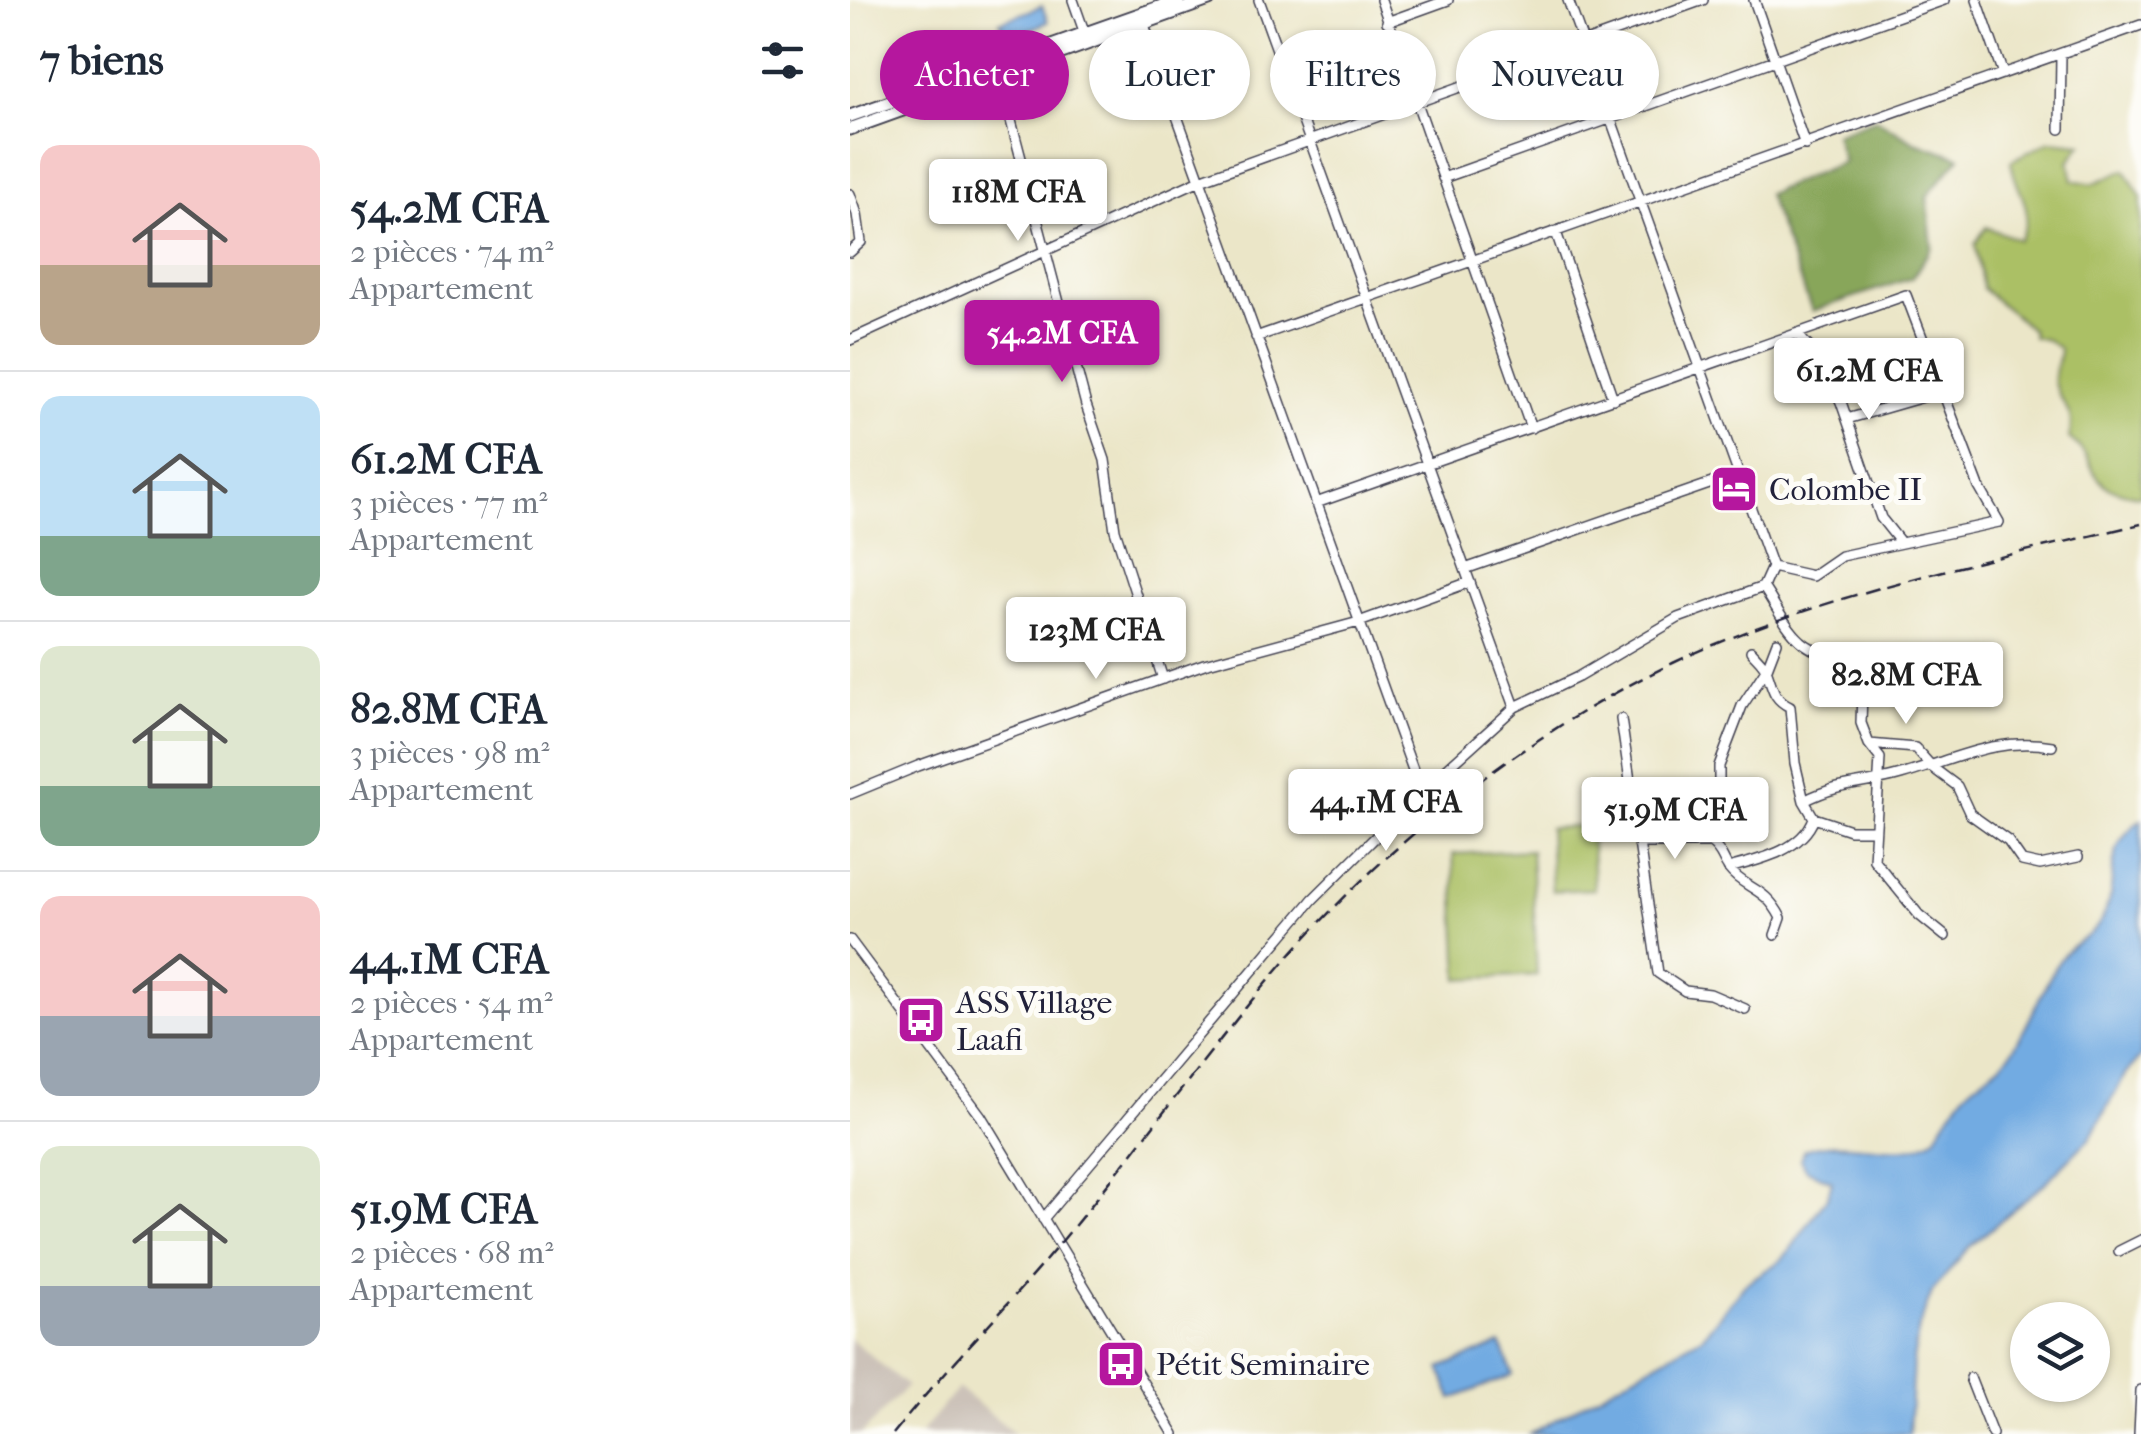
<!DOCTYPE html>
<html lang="fr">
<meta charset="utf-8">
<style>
:root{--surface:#fff;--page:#f2f2f3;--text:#1f2937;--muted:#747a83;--line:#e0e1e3;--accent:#b5179e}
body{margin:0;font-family:"IM FELL French Canon",serif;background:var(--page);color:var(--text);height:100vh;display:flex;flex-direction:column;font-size:38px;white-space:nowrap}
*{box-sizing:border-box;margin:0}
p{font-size:32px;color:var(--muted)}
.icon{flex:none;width:55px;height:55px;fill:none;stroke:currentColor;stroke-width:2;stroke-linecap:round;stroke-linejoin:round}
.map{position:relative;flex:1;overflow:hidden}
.panel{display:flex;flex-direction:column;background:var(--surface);width:850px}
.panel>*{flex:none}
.banner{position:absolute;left:30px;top:30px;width:950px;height:90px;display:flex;gap:20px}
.controls{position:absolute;left:1160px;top:1302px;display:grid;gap:20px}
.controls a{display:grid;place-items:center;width:100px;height:100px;border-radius:50%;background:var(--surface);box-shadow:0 2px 8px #0004;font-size:50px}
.price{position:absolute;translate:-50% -85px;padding:0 22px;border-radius:10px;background:#fff;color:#222;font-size:32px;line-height:65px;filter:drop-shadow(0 2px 5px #0008)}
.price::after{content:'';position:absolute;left:50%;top:60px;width:30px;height:22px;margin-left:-15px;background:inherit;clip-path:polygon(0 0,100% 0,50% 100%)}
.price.current{background:var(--accent);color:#fff}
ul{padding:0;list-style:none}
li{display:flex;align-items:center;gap:30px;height:250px;padding:0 40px}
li+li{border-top:2px solid var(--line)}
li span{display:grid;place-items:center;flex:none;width:280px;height:200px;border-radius:20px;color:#555}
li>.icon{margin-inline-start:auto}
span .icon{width:120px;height:120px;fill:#fffc;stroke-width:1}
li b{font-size:42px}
h2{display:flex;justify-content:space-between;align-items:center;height:120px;padding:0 40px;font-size:42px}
.tag{padding:0 35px;border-radius:45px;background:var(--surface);box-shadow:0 2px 8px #0004;font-size:35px;line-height:90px}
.tag.current{background:var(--accent);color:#fff}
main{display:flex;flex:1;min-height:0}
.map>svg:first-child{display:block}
.industrial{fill:#ccc2b9}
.green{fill:#abc065;stroke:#667150;stroke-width:2.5}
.forest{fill:#88a65a;stroke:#55644a;stroke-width:2.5}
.water{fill:#72abe2;stroke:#4a668e;stroke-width:2.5}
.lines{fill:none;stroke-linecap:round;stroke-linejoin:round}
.stream{stroke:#72abe2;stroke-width:2.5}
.minor-casing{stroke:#403f50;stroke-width:12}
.major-casing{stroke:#403f50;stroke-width:15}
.minor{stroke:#fff;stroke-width:9}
.major{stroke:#fff;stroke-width:11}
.rail{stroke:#22223b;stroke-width:2.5;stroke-dasharray:15 8;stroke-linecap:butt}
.labels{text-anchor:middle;stroke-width:10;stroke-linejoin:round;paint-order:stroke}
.poi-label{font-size:32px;fill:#22223b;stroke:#fdfcf7;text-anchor:start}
</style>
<main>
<section class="panel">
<h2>7 biens<svg class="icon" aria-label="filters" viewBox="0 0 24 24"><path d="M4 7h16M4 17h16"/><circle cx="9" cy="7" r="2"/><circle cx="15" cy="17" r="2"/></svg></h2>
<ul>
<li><span style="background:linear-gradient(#f6c9c9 60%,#b9a48a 0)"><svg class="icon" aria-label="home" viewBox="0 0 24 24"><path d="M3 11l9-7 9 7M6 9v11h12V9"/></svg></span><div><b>54.2M CFA</b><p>2 pièces · 74 m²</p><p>Appartement</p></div></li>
<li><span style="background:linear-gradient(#bfe0f5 70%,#7fa58c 0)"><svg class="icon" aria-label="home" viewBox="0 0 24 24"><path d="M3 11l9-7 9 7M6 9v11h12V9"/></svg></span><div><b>61.2M CFA</b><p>3 pièces · 77 m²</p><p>Appartement</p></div></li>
<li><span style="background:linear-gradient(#dfe7d0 70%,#7fa58c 0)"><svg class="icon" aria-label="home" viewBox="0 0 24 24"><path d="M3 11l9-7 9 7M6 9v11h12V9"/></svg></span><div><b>82.8M CFA</b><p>3 pièces · 98 m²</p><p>Appartement</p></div></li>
<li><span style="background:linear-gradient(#f6c9c9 60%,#9aa5b1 0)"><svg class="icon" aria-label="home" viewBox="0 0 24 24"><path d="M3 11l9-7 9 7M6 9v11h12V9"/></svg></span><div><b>44.1M CFA</b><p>2 pièces · 54 m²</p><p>Appartement</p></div></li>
<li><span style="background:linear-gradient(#dfe7d0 70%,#9aa5b1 0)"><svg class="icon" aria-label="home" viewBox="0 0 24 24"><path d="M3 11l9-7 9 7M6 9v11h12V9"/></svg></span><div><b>51.9M CFA</b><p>2 pièces · 68 m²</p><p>Appartement</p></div></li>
</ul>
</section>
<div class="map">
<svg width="1291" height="1434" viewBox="0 0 1291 1434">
<rect width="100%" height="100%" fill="#fdfcf7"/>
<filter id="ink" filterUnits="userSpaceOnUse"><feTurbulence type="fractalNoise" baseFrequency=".01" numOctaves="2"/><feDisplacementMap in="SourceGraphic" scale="20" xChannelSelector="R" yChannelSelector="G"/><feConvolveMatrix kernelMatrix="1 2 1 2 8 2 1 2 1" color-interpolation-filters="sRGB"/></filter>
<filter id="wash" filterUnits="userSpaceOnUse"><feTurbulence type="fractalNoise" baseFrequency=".0048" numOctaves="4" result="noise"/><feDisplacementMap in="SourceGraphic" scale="40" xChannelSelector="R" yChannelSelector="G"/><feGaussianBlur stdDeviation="2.25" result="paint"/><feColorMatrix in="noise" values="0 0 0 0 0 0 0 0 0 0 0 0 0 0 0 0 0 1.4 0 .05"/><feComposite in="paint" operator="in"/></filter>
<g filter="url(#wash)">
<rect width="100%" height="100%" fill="#ebe6c8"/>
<path class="industrial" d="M 0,1338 L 57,1386 L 12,1434 L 0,1434 Z
M 108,1388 L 166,1434 L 70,1434 Z"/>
<path class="green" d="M 1200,141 L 1232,144 L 1219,161 L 1223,180 L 1242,184 L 1275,170 L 1291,197 L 1291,496 C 1231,489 1252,462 1219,438 C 1227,409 1209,405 1204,382 C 1202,370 1210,361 1210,349 L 1197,340 L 1183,337 L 1182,330 L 1133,289 L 1125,244 L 1136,227 L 1169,240 C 1188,204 1165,195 1161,161 Z
M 741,826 L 744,889 L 702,891 L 699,828 Z
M 681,850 L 687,975 L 609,979 L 603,854 Z"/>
<path class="forest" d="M 1026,119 L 1065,142 L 1110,157 L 1077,196 L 1082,247 L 1062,278 L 962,311 L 917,194 L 993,162 L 985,134 Z"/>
<path class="water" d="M 192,6 L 198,22 L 157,39 L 150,22 Z
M 1291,820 L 1291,1056 L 1275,1075 L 1240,1138 L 1194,1184 L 1118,1248 L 1082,1292 L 1069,1327 L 1063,1360 L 1059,1434 L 680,1434 L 853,1336 L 895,1284 L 930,1261 L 940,1250 L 978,1196 L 982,1181 L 955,1169 L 950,1159 L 955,1150 C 993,1133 1054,1163 1084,1138 C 1094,1124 1103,1107 1114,1094 C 1128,1078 1148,1071 1160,1054 C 1181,1024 1191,988 1211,958 C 1220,943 1242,938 1250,922 C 1274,882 1247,852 1291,820 Z
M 651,1344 L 663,1375 L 602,1399 L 590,1368 Z"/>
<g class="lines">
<path class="stream" d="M 1290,379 L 1291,379"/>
</g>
</g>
<g filter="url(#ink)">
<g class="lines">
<g class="minor-casing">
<path id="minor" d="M 223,0 L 235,34
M 409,0 L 665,707
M 531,0 L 681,428
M 904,0 L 955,145
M 1127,0 L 1153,74
M 293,22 L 571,792
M 537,22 L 598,0
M 146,78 L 159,113 L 236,405 L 255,460 L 265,530 L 313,679
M 1210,129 L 1211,54
M 593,178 L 1094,0
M 0,194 L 7,214 L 11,242 L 0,252
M 706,232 L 763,399
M 947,334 L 970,359 L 991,402 L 1031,518 L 1051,543
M 406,337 L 1291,25
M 0,340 L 350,180 L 853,0
M 997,419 L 1094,391
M 466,503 L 1056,295 L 1129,487 L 1149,522 L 991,556 L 962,576 L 922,567
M 615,569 L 888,474
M 913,587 C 925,604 935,627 951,641 C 963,652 986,659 1002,667 L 1012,692 L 1011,723 L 1019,744 L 1065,748 L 1083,768 L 1107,786 L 1120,814 L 1158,841 L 1172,861 L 1190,865 L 1228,857
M 771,719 L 808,973 L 835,991 L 860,994 L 895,1009
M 1019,744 L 1030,758 L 1024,860 L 1069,915 L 1095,936
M 0,794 L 68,766 L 354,664 L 509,622 L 620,582
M 954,801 C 993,781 1014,786 1051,775 C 1103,760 1147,736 1202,746
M 964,818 L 1000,830 L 1025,830
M 789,843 L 861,843
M 878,868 C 909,860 952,851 964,818 L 954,801 L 945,763 L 940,707 C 923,699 923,688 917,672 C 915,664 907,658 901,651
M 925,935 L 931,918 C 915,886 894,889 879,869 C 871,858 874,854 861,843 L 869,792 L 869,766 L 892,706 L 917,668 L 927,642
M 0,940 L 131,1116 L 324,1434
M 193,1219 L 463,899 L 571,792 L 665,707 L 728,677 L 828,618 L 913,587 L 922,567 L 718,0
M 1269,1251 L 1291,1240
M 1120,1378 L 1142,1434
M 1289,1434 L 1291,1390"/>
</g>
<g class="major-casing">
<path id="major" d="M 0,116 L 329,0
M 0,129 L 359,0"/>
</g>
<use href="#minor" class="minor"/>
<use href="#major" class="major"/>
<path class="rail" d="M 43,1434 C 97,1367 157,1307 212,1241 C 285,1153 352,1059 426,971 C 531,847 677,733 823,663 C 972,593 1132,562 1291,524"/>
</g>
</g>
<defs>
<g id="hotel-square" transform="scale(2.5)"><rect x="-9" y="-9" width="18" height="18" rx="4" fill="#b5179e" stroke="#fdfcf7"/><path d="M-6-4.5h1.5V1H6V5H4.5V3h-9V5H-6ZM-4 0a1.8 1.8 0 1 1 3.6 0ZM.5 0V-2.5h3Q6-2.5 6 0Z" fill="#fff"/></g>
<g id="bus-square" transform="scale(2.5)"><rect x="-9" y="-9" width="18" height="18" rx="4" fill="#b5179e" stroke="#fdfcf7"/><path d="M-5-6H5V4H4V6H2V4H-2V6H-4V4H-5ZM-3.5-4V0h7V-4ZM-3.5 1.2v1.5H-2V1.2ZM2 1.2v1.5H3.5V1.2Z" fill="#fff"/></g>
</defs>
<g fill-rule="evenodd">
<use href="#hotel-square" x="884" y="489"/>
<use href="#bus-square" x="71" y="1020"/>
<use href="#bus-square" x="271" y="1364"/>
</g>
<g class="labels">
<g class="poi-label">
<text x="919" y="500">Colombe II</text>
<text x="106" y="1013">ASS Village<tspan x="106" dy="37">Laafi</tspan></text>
<text x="306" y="1375">Pétit Seminaire</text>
</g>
</g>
</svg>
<div class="controls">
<a><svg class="icon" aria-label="layers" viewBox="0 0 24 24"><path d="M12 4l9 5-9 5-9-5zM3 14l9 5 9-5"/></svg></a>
</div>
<b class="price" style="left:168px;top:244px">118M CFA</b>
<b class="price current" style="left:212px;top:385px">54.2M CFA</b>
<b class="price" style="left:1019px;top:423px">61.2M CFA</b>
<b class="price" style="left:246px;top:682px">123M CFA</b>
<b class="price" style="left:1056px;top:727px">82.8M CFA</b>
<b class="price" style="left:536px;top:854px">44.1M CFA</b>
<b class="price" style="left:825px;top:862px">51.9M CFA</b>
<div class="banner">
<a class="tag current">Acheter</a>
<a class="tag">Louer</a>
<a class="tag">Filtres</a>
<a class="tag">Nouveau</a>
</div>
</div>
</main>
